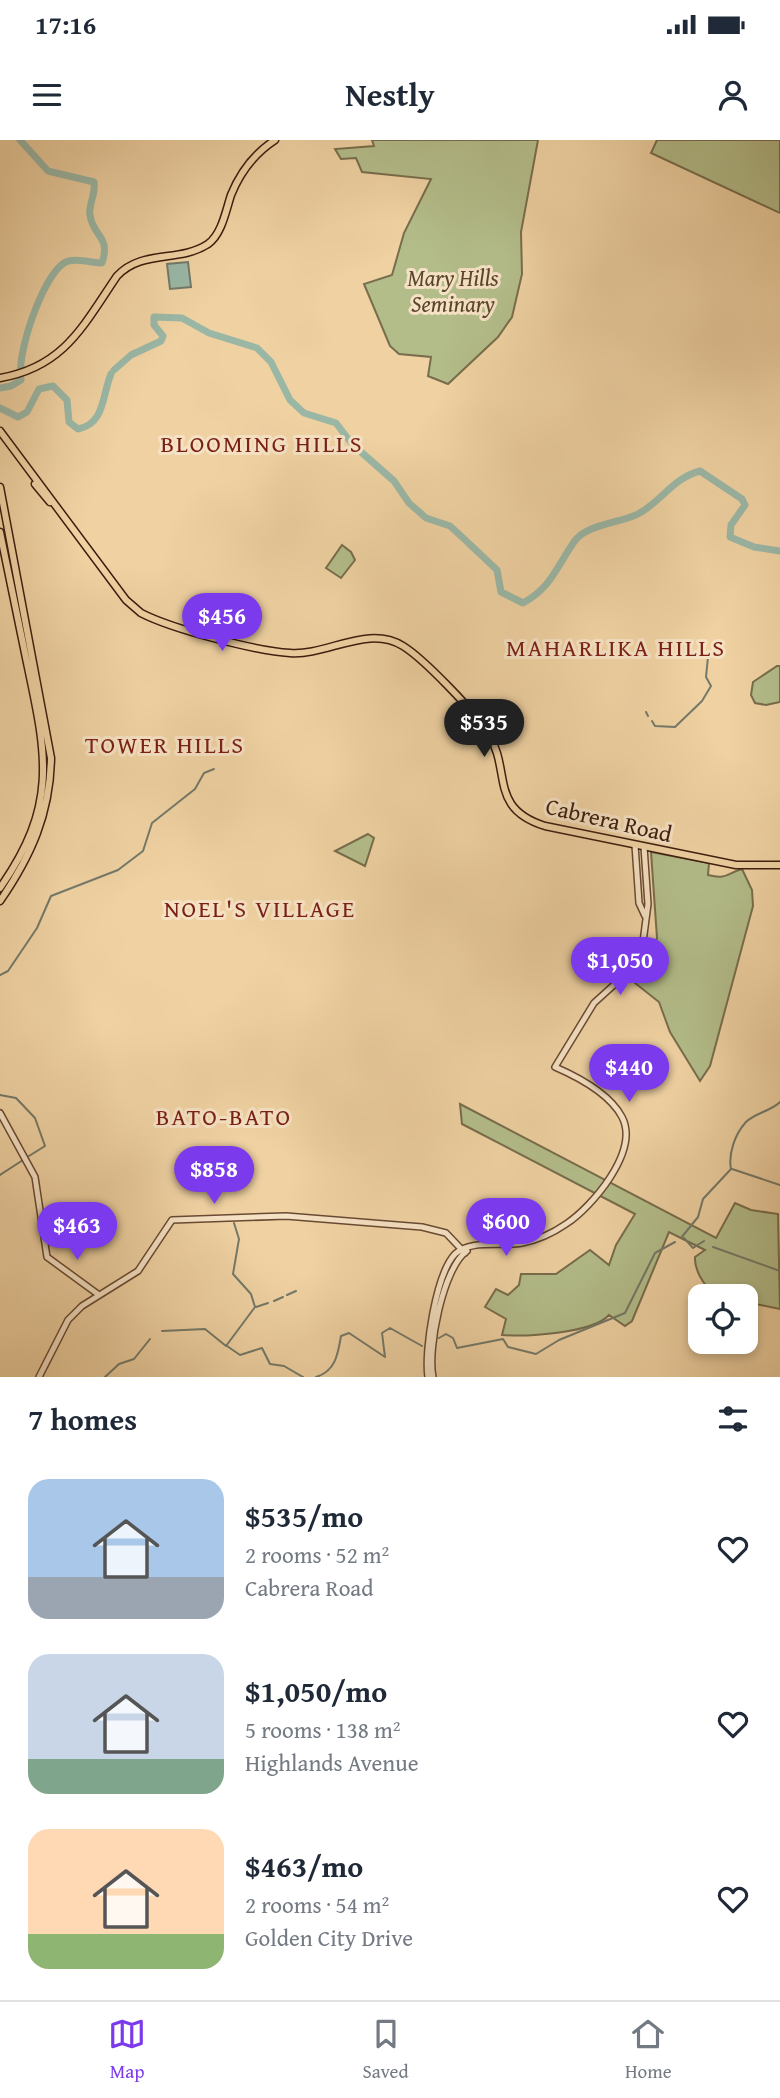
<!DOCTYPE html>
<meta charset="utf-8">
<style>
:root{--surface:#fff;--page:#f2f2f3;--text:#1f2937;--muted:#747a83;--line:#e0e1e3;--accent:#7c3aed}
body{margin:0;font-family:"Gentium Book Plus",serif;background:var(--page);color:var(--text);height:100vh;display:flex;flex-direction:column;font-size:26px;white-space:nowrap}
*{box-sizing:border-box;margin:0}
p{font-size:23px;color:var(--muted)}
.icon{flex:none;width:38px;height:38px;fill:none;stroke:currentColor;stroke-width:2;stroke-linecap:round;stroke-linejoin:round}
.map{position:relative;height:1237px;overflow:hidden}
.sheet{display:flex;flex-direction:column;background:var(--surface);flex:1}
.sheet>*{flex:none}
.buttons{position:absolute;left:688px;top:1144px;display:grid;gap:14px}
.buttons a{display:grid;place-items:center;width:70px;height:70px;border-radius:14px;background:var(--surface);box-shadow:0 4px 10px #0003;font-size:35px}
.price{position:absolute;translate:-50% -60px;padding:0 16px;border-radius:24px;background:var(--accent);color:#fff;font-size:23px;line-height:46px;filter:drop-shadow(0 2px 4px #0008)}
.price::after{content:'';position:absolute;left:50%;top:42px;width:21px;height:16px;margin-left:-10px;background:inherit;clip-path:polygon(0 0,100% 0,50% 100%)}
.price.current{background:#222;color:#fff}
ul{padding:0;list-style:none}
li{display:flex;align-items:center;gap:21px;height:175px;padding:0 28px}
li span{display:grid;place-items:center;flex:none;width:196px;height:140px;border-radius:21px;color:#555}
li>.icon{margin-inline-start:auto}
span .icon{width:84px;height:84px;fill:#fffc;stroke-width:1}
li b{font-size:30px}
h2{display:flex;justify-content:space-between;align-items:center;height:84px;padding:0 28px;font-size:30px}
.status{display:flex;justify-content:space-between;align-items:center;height:49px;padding:0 35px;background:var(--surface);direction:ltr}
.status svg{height:19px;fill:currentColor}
header{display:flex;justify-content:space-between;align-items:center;height:91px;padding:0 28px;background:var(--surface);font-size:32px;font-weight:600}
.tabs{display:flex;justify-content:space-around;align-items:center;height:98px;border-top:2px solid var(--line);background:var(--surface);font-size:19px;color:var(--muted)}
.tabs a{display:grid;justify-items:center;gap:4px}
.tabs .current{color:var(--accent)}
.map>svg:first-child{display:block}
.green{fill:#b3bd8a;stroke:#786d4c;stroke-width:2}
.water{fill:#9ab7a6;stroke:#747969;stroke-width:2}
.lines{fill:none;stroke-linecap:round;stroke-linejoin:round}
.stream{stroke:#747969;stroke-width:2}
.river{stroke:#9ab7a6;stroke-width:7}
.minor-casing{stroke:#694a33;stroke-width:8}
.major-casing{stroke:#3c1d0e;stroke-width:9}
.minor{stroke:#f5e1c3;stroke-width:5}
.major{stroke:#efd1a2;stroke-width:6}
.labels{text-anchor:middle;stroke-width:6;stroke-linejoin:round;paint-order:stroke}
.park-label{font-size:23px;font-style:italic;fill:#5a452d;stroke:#f5e1c3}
.street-label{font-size:23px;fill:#3c1d0e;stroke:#f5e1c3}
.neighbourhood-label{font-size:24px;letter-spacing:2px;fill:#7a1f14;stroke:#f5e1c3}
</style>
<div class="status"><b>17:16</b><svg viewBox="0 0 49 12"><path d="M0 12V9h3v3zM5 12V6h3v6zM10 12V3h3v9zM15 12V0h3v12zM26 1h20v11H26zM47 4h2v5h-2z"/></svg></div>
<header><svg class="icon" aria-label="menu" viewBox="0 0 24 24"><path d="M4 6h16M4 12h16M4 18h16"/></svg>Nestly<svg class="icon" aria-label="person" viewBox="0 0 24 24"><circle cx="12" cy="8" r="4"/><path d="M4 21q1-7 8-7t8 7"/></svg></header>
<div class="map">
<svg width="780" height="1237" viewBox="0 0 780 1237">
<rect width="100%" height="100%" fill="#efd1a2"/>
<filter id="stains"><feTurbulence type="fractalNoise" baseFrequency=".00286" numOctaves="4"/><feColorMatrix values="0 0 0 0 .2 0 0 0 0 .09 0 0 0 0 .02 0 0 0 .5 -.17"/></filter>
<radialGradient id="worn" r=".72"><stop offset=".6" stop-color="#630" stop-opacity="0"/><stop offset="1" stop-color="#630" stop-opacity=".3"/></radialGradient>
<path class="green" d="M 372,0 L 538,0 L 521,92 L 522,134 L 512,177 L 498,197 L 448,244 L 428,236 L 431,217 L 399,214 L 390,206 L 364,144 L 392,135 L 404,93 L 431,39 L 362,32 L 356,18 L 341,19 L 335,9 L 374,6 Z
M 657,0 L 780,0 L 780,73 L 651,13 Z
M 342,405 L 351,412 L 355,420 L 341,438 L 326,428 Z
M 777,526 L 780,526 L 780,562 L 766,565 L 755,563 L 751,555 L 753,542 Z
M 368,694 L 374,698 L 365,726 L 335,711 Z
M 651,712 L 709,723 L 708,735 C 728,740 727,733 742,729 L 752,750 L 753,766 L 710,926 L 700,941 L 670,892 L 659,862 L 635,843 L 657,798 Z
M 460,964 L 716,1098 L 735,1063 L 751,1070 L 778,1074 L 780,1169 L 746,1162 L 746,1157 C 738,1157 730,1158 723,1157 C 708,1155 694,1131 695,1117 L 705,1110 L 669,1092 L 632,1181 L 625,1186 L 609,1175 C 593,1193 528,1197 502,1195 L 506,1179 L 485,1167 L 496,1149 L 508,1155 L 519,1145 L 521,1134 L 556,1134 L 590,1110 L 609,1125 L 616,1105 L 635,1074 L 462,984 Z"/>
<path class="water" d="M 188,122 L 191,147 L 170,149 L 167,124 Z"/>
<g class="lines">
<path class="stream" d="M 646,572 L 648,576
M 652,581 L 655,586 L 675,587 L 702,561 L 711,546 L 706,537 L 708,517
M 0,835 L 8,831 L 37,788 L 51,756 L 118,730 L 143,711 L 152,683 L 195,649 L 204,633 L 214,629
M 0,955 L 16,958 L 35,978 L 45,1006 L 29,1016
M 732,1029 L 780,1045
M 0,1035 L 23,1020
M 681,1098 L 698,1077 L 703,1059 L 731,1029 C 728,1014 735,994 746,982 C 755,973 771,971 780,962
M 684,1098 L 693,1108 L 704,1101
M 713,1107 L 780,1131
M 287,1155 L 296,1151
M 274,1161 L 283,1157
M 256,1167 L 268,1163
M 162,1191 L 205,1189 L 226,1206 L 255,1167 L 251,1154 L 233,1134 L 239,1099 L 234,1083
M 439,1198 L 446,1194 L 453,1198 L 457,1208 L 503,1199 L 508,1207 L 536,1214 L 559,1200 L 625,1173 L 655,1113 L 675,1102
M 227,1206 L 240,1215 L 262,1208 L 270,1224 L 284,1226 L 303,1237
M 105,1237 L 119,1224 L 134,1219 L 150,1199
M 316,1237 C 336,1231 338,1213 341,1196 L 349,1193 L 385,1217 L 382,1193 L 390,1188 L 422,1206"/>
<path class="river" d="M 114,230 L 131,215 L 161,201 L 163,196 L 154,185 L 154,177 L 182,178 L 209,193 L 257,208 L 271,222 L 290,260 L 304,273 L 336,283 L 352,304 L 394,341 L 409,363 L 426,378 L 450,386 L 462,397 L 497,430 L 501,452 L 523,463 C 552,447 557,426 574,402 C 586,384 621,383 638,374 C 661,362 673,338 700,331 L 742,359 L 745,365 L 731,385 L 730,397 L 754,407 L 780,411
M 0,248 L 11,246 L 21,240 C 16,215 42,137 64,123 C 74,117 91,123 102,123 C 111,96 93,97 90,75 C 88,65 96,55 94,42 L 48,31 L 20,0
M 0,268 L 18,277 L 27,272 L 39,249 L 53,246 L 67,260 L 69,282 L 78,289 C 105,284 102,255 111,234"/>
<g class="minor-casing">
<path id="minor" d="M 635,705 L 639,763 L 645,776
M 0,973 L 35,1037 L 47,1117 L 99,1155
M 39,1237 L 68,1180 L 82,1166 L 138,1131 L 172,1080 L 286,1076 L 422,1087 L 446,1093 L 465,1113
M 428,1237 C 424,1211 436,1134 455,1114 C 470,1099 502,1107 522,1103 C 538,1100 553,1093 566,1084 C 592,1067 640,1011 622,977 C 610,954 578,937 555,927 L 594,863 L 626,834 L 643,802 L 648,764 L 644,707
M 433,1237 C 427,1210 443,1127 467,1111"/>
</g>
<g class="major-casing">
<path id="major" d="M 0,238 C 64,227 83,186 117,136 C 142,109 179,123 208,104 C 222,94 226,70 231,55 C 240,33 255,13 275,0
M 0,291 L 126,460 L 141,473 C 172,489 256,511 290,513 C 327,516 368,484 403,506 C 424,519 475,572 488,593 C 512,631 488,668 545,686 L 736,725 L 780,725
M 35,344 L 50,362
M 0,347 L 51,618 C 50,674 31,716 0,761
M 0,392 C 9,435 18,479 27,523 C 47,617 58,665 0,748"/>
</g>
<use href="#minor" class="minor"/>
<use href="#major" class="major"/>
</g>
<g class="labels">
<g class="park-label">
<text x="453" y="146">Mary Hills<tspan x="453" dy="26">Seminary</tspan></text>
</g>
<g class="street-label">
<text transform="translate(609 680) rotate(13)" y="8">Cabrera Road</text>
</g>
<g class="neighbourhood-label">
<text x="262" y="312">BLOOMING HILLS</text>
<text x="616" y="516">MAHARLIKA HILLS</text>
<text x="165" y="613">TOWER HILLS</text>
<text x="260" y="777">NOEL'S VILLAGE</text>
<text x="224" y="985">BATO-BATO</text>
</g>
</g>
<rect width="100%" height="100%" filter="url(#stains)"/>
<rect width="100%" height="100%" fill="url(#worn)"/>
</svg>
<div class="buttons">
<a><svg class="icon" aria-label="locate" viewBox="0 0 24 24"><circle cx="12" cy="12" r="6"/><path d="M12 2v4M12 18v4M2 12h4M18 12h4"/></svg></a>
</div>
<b class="price" style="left:222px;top:513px">$456</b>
<b class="price current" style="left:484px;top:619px">$535</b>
<b class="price" style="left:620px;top:857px">$1,050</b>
<b class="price" style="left:629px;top:964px">$440</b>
<b class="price" style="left:214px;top:1066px">$858</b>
<b class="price" style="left:506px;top:1118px">$600</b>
<b class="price" style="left:77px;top:1122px">$463</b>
</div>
<section class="sheet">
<h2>7 homes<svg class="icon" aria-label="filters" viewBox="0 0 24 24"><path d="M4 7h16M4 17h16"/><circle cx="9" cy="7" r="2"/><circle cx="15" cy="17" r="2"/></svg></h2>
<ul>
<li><span style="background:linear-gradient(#a9c7e8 70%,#9aa5b1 0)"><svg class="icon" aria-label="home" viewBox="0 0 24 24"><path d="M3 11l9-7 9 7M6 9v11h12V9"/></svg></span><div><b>$535/mo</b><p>2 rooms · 52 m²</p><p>Cabrera Road</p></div><svg class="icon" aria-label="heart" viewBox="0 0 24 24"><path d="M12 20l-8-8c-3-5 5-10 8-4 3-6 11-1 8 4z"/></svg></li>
<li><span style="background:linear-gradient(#c9d6e8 75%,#7fa58c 0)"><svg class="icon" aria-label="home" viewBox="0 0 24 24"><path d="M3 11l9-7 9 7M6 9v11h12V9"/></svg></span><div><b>$1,050/mo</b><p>5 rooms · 138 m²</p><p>Highlands Avenue</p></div><svg class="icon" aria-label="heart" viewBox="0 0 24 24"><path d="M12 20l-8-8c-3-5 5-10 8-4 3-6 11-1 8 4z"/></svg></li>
<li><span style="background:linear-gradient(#ffd9b3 75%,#8fb573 0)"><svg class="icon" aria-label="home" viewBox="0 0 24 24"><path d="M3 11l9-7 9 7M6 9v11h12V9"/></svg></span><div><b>$463/mo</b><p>2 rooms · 54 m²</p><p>Golden City Drive</p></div><svg class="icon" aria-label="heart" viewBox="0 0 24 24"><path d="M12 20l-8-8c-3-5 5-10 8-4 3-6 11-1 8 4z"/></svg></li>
</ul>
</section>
<nav class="tabs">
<a class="current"><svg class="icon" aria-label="map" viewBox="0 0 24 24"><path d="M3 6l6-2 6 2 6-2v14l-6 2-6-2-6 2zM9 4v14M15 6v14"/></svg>Map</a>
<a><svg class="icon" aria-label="saved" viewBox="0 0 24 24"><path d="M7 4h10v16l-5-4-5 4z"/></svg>Saved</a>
<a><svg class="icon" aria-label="home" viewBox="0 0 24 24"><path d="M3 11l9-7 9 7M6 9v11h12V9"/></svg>Home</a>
</nav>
